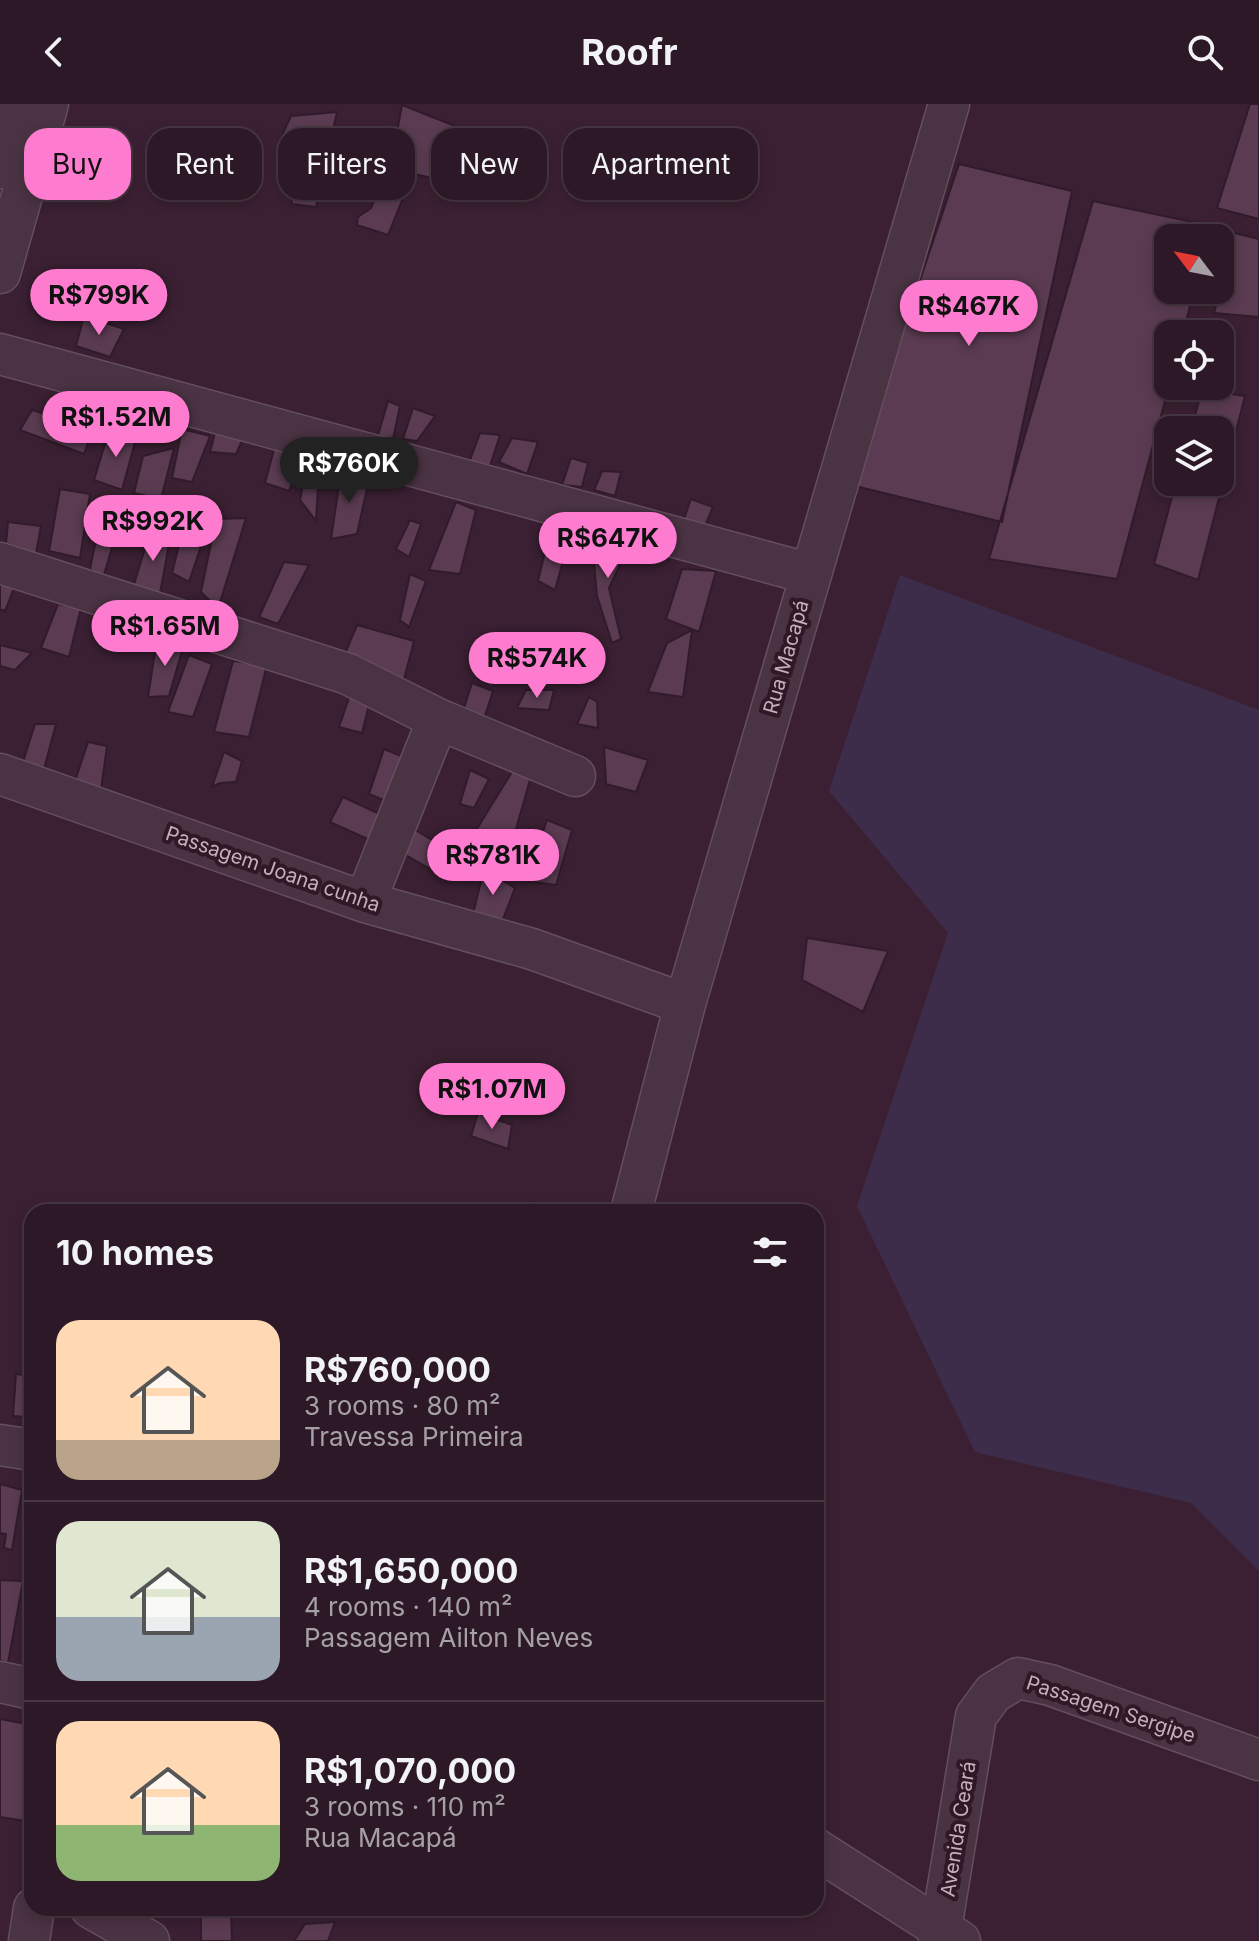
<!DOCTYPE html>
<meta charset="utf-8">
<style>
:root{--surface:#2c1826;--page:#382532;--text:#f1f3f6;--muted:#a6a0a7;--line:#483743;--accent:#fe7ccf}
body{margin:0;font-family:Inter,sans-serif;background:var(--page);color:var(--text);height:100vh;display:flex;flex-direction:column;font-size:30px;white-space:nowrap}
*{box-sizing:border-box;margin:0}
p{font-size:26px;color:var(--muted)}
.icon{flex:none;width:44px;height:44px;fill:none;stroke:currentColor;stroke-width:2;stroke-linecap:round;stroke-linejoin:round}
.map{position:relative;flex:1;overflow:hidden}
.sheet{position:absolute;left:24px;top:1100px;width:800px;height:712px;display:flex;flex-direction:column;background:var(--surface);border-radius:24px;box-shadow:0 4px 12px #0003,0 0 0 2px var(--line)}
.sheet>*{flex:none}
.top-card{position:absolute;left:24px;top:24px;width:800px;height:72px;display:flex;gap:16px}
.needle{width:52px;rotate:302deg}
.controls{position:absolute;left:1154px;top:120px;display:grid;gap:16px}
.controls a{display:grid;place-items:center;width:80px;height:80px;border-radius:16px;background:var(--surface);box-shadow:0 4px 12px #0003,0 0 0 2px var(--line);font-size:40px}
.price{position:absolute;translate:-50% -68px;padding:0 18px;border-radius:28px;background:var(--accent);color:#111;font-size:26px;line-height:52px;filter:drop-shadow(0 2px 4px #0008)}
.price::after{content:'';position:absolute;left:50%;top:48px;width:24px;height:18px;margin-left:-12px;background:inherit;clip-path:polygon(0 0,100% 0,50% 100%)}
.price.on{background:#222;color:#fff}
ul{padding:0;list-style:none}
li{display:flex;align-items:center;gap:24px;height:200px;padding:0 32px}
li+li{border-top:2px solid var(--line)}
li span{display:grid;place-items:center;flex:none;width:224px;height:160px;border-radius:24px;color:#555}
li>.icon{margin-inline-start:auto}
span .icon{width:96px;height:96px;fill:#fffc;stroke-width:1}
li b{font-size:34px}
h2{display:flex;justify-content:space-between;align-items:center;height:96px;padding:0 32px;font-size:34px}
.chip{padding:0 28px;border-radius:24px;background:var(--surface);box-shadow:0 4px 12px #0003,0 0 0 2px var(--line);font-size:28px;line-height:72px}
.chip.on{background:var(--accent);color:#111}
header{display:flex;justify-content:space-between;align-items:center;height:104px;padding:0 32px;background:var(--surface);font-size:36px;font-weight:700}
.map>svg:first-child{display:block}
.green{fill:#3e2d4a}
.building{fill:#5a3b51;stroke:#311b2a;stroke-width:2}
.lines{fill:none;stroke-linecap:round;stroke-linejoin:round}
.minor-casing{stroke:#654e5e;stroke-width:43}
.minor{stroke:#4a3343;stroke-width:40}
.labels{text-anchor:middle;stroke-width:8;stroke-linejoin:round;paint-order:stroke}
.street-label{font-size:20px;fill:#c7aebe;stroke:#2f1927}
</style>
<header><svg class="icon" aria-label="back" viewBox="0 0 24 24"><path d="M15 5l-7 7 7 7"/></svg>Roofr<svg class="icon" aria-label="search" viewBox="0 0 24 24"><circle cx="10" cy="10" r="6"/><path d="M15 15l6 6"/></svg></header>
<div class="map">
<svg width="1259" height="1837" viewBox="0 0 1259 1837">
<rect width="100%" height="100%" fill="#3a2032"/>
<path class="green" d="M 900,471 L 1259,606 L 1259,1467 L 1191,1399 L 975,1348 L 857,1102 L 948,829 L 829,687 Z"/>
<path class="building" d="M 1250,0 L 1259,0 L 1259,115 L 1217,104 Z
M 402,1 L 473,29 L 456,79 L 390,65 Z
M 337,8 L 316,103 L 292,100 L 283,29 L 291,12 Z
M 959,60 L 1072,87 L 1002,418 L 851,381 Z
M 385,71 L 409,79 L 388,131 L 357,121 L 358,113 L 371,104 Z
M 1093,97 L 1211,122 L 1208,134 L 1168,134 L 1168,186 L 1194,186 L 1183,230 L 1168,230 L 1169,282 L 1117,475 L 989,455 Z
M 1235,129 L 1259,135 L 1259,213 L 1214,209 Z
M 84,212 L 124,225 L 110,253 L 76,242 Z
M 1202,286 L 1245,292 L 1198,476 L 1154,460 L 1176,378 L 1220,378 L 1220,326 L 1191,326 Z
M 388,297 L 400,302 L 391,344 L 374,345 Z
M 413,304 L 435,312 L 417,337 L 403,335 Z
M 32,306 L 93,325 L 84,350 L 20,326 Z
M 217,321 L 246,328 L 236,350 L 210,348 Z
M 182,325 L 210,332 L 192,378 L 172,374 Z
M 138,327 L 122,386 L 94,376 L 108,330 Z
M 480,329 L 500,331 L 489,365 L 470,356 Z
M 512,334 L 538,338 L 527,370 L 499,358 Z
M 276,338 L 304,347 L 289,387 L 265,379 Z
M 174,344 L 161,395 L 134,389 L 143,352 Z
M 571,354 L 588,359 L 582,383 L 562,381 Z
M 306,364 L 319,366 L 316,417 L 300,396 Z
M 602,367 L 621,368 L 615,392 L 594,386 Z
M 341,368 L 369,375 L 357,430 L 331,435 Z
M 60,385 L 90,390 L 80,454 L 49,447 Z
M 691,395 L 713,403 L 702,429 L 682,420 Z
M 456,398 L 476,406 L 460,470 L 429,466 Z
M 101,412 L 119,420 L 103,474 L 90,465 Z
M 246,414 L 218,505 L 201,488 L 216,415 Z
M 410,416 L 421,420 L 409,453 L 396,445 Z
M 8,418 L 41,422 L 36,450 L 6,439 Z
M 153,418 L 171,429 L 159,495 L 132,487 Z
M 551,423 L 571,428 L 555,486 L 538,477 Z
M 592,436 L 629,442 L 609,484 L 621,535 L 612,539 L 597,492 Z
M 179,441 L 201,442 L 189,478 L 172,469 Z
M 284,458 L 309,461 L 278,520 L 259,513 Z
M 682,465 L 716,467 L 699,528 L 666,515 Z
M 410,470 L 426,477 L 409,523 L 400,516 Z
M 0,480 L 14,484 L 5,507 L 0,505 Z
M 58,500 L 81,504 L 69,553 L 41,544 Z
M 357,521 L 414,537 L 398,598 L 338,566 Z
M 692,526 L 683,593 L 648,588 L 667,539 Z
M 157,535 L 184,540 L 169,592 L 148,593 Z
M 0,541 L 32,549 L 15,566 L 0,562 Z
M 189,551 L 212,560 L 193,613 L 168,608 Z
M 233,557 L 267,561 L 249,633 L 214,628 Z
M 472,579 L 493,587 L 484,615 L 461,613 Z
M 526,586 L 554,586 L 549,606 L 517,604 Z
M 351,588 L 371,593 L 362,629 L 339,623 Z
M 589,593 L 597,598 L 598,624 L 577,620 Z
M 35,620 L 56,620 L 44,665 L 22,661 Z
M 88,638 L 107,642 L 101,686 L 75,677 Z
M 604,643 L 648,656 L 636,688 L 606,680 Z
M 384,645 L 416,658 L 398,702 L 369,690 Z
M 224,648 L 242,657 L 236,678 L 220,679 L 212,683 Z
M 515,663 L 530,676 L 510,746 L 475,728 Z
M 470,666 L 489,675 L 474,704 L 460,700 Z
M 343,693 L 384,712 L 374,738 L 330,718 Z
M 547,716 L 572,726 L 556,781 L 526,777 Z
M 409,722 L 460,753 L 446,774 L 397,746 Z
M 484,765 L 515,784 L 502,818 L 473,810 Z
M 807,834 L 888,847 L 863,908 L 802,876 Z
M 478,1009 L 512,1021 L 508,1045 L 471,1032 Z
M 530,1098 L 559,1108 L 530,1108 Z
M 16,1270 L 32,1272 L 26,1313 L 13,1312 Z
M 0,1380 L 22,1386 L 12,1446 L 4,1444 L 6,1430 L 0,1429 Z
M 0,1476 L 23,1477 L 8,1559 L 0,1557 Z
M 0,1615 L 32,1621 L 32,1678 L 26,1717 L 0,1713 Z
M 201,1804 L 231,1804 L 232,1837 L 201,1837 Z
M 335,1818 L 328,1837 L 294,1837 L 305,1820 Z"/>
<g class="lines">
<g class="minor-casing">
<path id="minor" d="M 0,64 L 19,0
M 0,169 L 48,0
M 0,250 L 811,470
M 0,459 L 348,570 L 438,615 L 575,672
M 0,670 L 365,798 L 532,845 L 685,900
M 365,798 L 438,615
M 631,1108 L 685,900 L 949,0
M 0,1341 L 32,1346
M 0,1578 L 32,1585
M 816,1745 L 960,1837
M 91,1804 L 149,1837
M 29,1837 L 34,1804
M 939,1837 L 976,1612 L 993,1589 L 1018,1574 L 1050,1581 L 1259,1656"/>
</g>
<use href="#minor" class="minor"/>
</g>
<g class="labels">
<g class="street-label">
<text transform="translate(786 553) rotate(-74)" y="7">Rua Macapá</text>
<text transform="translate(273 765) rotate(19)" y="7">Passagem Joana cunha</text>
<text transform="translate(1111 1605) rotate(18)" y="7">Passagem Sergipe</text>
<text transform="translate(958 1725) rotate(-81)" y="7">Avenida Ceará</text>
</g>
</g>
</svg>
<div class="controls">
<a><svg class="needle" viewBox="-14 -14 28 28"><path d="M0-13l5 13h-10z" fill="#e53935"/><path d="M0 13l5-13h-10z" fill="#a6a0a7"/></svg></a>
<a><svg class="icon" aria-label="locate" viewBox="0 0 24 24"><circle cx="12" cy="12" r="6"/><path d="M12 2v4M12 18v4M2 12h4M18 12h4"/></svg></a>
<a><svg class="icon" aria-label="layers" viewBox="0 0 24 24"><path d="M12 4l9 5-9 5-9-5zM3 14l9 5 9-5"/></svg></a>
</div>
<b class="price" style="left:99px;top:233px">R$799K</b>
<b class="price" style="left:969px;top:244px">R$467K</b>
<b class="price" style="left:116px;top:355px">R$1.52M</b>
<b class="price on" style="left:349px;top:401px">R$760K</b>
<b class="price" style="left:153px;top:459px">R$992K</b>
<b class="price" style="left:608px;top:476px">R$647K</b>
<b class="price" style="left:165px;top:564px">R$1.65M</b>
<b class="price" style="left:537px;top:596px">R$574K</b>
<b class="price" style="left:493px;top:793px">R$781K</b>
<b class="price" style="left:492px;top:1027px">R$1.07M</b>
<div class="top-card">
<a class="chip on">Buy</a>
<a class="chip">Rent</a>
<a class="chip">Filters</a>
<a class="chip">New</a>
<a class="chip">Apartment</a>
</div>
<section class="sheet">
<h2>10 homes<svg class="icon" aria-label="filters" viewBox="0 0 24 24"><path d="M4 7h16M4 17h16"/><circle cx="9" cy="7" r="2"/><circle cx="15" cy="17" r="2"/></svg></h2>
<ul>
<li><span style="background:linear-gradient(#ffd9b3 75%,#b9a48a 0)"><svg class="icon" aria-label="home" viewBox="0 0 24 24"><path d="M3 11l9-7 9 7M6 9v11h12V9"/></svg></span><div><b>R$760,000</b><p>3 rooms · 80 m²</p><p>Travessa Primeira</p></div></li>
<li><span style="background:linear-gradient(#dfe7d0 60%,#9aa5b1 0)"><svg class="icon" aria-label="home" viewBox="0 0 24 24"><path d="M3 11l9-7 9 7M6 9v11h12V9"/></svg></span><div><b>R$1,650,000</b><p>4 rooms · 140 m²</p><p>Passagem Ailton Neves</p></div></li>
<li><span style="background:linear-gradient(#ffd9b3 65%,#8fb573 0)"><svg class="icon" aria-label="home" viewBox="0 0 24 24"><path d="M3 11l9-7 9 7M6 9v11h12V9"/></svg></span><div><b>R$1,070,000</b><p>3 rooms · 110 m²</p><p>Rua Macapá</p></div></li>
</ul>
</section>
</div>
